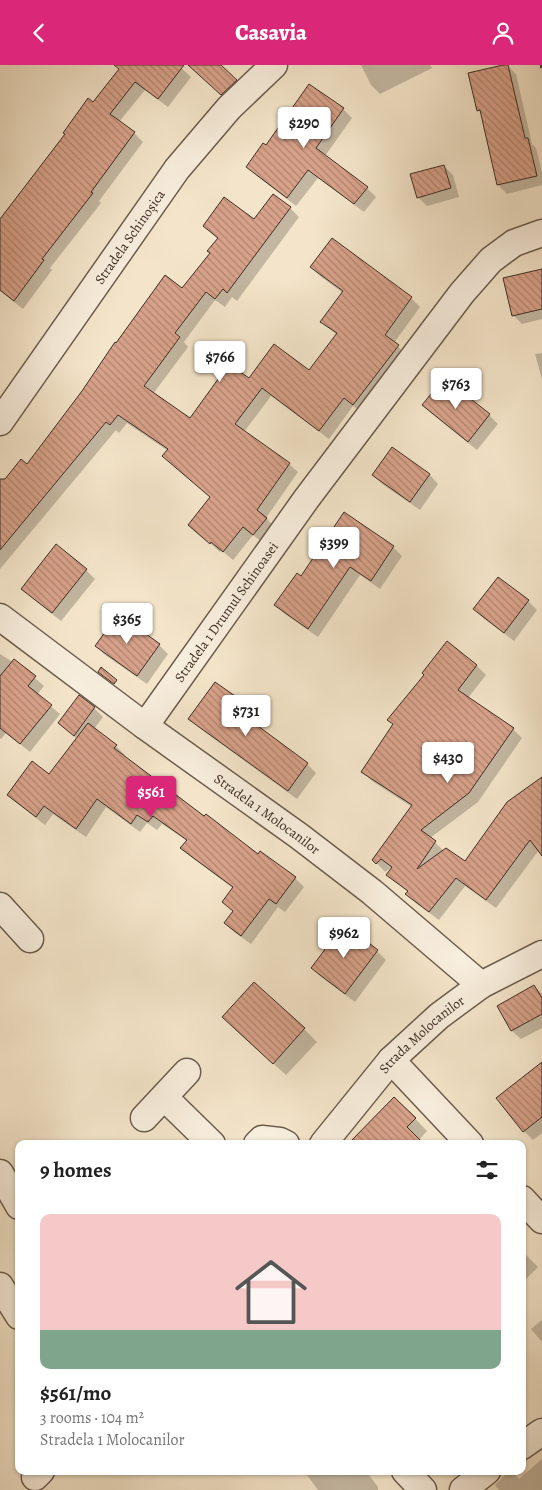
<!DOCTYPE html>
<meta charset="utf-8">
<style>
:root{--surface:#fff;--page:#f2f2f2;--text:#222;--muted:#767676;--accent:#db2777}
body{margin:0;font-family:Alegreya,serif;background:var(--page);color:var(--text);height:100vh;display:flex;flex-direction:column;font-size:19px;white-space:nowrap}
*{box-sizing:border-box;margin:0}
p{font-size:16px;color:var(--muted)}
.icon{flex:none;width:28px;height:28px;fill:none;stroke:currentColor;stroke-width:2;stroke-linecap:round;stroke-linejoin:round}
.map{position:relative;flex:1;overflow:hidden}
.drawer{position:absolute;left:15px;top:1075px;width:511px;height:335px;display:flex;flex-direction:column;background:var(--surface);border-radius:10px;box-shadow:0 1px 4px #0004}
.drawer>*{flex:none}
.price{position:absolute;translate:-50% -42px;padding:0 11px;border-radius:5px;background:#fff;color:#222;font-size:16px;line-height:32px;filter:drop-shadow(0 1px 2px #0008)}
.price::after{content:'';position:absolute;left:50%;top:30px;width:15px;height:11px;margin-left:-8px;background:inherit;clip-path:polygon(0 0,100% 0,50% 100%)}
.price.on{background:var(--accent);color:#fff}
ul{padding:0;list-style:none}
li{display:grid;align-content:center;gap:10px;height:265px;padding:0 25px}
li span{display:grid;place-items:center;height:155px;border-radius:10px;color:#555}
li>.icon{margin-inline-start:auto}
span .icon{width:90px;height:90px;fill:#fffc;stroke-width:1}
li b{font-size:21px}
h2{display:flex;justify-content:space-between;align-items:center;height:60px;padding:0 25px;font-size:21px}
header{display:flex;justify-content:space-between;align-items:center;height:65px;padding:0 25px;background:var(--accent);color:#fff;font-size:22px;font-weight:800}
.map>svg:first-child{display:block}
.shadow{fill:#0003}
.building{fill:url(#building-back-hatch);stroke:#3e2e25}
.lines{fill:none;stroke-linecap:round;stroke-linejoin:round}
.minor-casing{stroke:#6c5c4e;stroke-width:29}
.path{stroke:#3e2e25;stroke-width:3;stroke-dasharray:4 2.5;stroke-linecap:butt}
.minor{stroke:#f8eedd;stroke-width:26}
.labels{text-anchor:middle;stroke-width:4.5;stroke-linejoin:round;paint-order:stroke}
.street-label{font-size:14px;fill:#3e2e25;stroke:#f8eedd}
</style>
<header><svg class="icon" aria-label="back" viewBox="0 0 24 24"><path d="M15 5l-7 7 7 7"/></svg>Casavia<svg class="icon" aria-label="person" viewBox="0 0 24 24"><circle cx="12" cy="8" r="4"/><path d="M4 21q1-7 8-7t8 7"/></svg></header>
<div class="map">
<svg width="542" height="1425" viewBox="0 0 542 1425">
<defs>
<pattern id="building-back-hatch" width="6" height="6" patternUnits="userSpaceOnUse" patternTransform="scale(1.25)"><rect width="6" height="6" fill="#d8a28a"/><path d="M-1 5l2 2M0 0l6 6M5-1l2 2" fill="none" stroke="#b18471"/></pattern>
</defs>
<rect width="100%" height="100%" fill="#f4e5ca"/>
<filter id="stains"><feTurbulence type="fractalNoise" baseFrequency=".004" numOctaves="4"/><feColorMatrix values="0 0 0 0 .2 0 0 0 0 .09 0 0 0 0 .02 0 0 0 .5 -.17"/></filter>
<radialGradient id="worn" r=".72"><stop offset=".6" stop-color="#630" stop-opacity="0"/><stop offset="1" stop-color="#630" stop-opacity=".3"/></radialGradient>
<path class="shadow" d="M 123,0 L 178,0 L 191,12 L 168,42 L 145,25 L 119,57 L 134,68 L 143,77 L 99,136 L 101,138 L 50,203 L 52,205 L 23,244 L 0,226 L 0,156 Z
M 208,0 L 219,0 L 240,20 L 226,33 L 200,9 Z
M 361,0 L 430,0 L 432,3 L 380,29 L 371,20 Z
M 507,0 L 516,9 L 532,79 L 536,83 L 542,108 L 542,120 L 507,129 L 498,120 L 482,49 L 478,45 Z
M 343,44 L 352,53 L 325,91 L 367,123 L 376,132 L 364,147 L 318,113 L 296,141 L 257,111 L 248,102 L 266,82 Z
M 444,101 L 453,110 L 459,132 L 427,141 L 418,132 Z
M 273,131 L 290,143 L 299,152 L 237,236 L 232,232 L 225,242 L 215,235 L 184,277 L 188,282 L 153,329 L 190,355 L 249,315 L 309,307 L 337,270 L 322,257 L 343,228 L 320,211 L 311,202 L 411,233 L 420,242 L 394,278 L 407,290 L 363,348 L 353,341 L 329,374 L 271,331 L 244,367 L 289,399 L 298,407 L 266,453 L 275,462 L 263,478 L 253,470 L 233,495 L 221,485 L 220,487 L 190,460 L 211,433 L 168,386 L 127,358 L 119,368 L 116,365 L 0,504 L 0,422 L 28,401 L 117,279 L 183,224 L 211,188 L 218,174 L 204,161 L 254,156 Z
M 542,205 L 542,254 L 522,259 L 513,250 Z
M 542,288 L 542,314 L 535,289 Z
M 444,314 L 489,350 L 498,359 L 477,385 L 432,349 L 423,340 Z
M 392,384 L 430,410 L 438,419 L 420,445 L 382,419 L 373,410 Z
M 344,449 L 393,482 L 402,491 L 380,524 L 360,510 L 318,572 L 285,549 L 276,540 L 301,512 Z
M 56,481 L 86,505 L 95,514 L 61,556 L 32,533 L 23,524 Z
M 528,536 L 537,545 L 514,576 L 483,553 L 475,544 Z
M 118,551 L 159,580 L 168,589 L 147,619 L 105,590 L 96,581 Z
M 447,578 L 477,601 L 486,610 L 468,633 L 513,664 L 522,673 L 478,737 L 430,773 L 444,786 L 465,798 L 542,714 L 542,789 L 539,785 L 496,843 L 465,821 L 439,855 L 416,838 L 407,829 L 408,827 L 388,810 L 393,801 L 385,807 L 374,795 L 412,742 L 372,716 L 363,707 Z
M 0,589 L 13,597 L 14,595 L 44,621 L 37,630 L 60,649 L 30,687 L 6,668 L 1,674 L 0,673 Z
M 79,632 L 94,643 L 103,652 L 94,664 L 116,681 L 125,690 L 123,692 L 205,753 L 258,790 L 295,813 L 304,822 L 285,847 L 278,842 L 251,879 L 234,867 L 225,858 L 234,847 L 234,824 L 191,792 L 182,783 L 187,776 L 162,759 L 157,765 L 147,758 L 140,767 L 106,742 L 86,772 L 53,749 L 45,760 L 18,739 L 9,730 L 49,711 L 77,674 L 59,658 Z
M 244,639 L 253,648 L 248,655 L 307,699 L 316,708 L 297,734 L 198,662 L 189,653 Z
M 344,861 L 377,886 L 386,895 L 355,937 L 321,912 L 312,903 Z
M 534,921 L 542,929 L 542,963 L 521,974 L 512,966 L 499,942 Z
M 304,964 L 317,977 L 286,1010 L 236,965 Z
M 542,1011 L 542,1068 L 533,1075 L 524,1066 Z
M 395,1033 L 427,1066 L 419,1075 L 359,1070 Z
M 522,1186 L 538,1202 L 522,1218 Z
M 542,1255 L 542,1277 L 531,1264 Z
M 542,1394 L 542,1425 L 499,1425 L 495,1420 L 509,1406 L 511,1406 L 519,1414 Z
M 304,1406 L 366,1406 L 378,1422 L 378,1425 L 318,1425 Z"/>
<path class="building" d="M 114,0 L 184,0 L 158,34 L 135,17 L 110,49 L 135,67 L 91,127 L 93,128 L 42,194 L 44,195 L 14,236 L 0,225 L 0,154 L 65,69 L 63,68 L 88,33 L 93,37 L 119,4 Z
M 188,0 L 221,0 L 237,15 L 221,30 Z
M 503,0 L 508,0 L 525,73 L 528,73 L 537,111 L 497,120 L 480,45 L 477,46 L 468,8 Z
M 309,19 L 344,43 L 316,83 L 368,122 L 354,139 L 308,105 L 287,133 L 246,102 L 263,78 L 266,80 Z
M 444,100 L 451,123 L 417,133 L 410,109 Z
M 273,129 L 291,142 L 227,228 L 223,224 L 215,234 L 206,227 L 175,268 L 180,272 L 144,321 L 190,353 L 229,299 L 249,313 L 274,279 L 309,305 L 337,268 L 320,257 L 343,226 L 310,202 L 332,173 L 412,232 L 385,270 L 399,280 L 353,340 L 344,333 L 319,366 L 262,323 L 235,359 L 290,398 L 257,445 L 267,453 L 253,470 L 243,462 L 223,487 L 211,477 L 210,479 L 188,460 L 210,432 L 162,391 L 168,384 L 118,350 L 110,360 L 106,357 L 0,485 L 0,414 L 5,414 L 21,394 L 27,399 L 82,326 L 115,277 L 116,278 L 165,210 L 182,223 L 210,188 L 207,186 L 218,173 L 203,161 L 224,132 L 254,154 Z
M 542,204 L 542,244 L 512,251 L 503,213 Z
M 444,313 L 490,349 L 468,377 L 422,340 Z
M 392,382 L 430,409 L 410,437 L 372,410 Z
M 344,447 L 394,481 L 371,516 L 350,502 L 308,564 L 274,540 L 297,508 L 301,511 Z
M 56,479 L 87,504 L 52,548 L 21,524 Z
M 498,512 L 529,535 L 504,568 L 473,544 Z
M 118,549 L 160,579 L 137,611 L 95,581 Z
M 447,576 L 477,600 L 458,625 L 514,663 L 469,728 L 421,765 L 436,776 L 417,804 L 446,783 L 465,796 L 507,737 L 542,712 L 542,791 L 530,775 L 486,835 L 456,813 L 429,847 L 405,829 L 408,826 L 386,810 L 392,802 L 381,794 L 376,799 L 372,795 L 412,740 L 361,707 L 393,659 L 387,655 L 424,610 L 422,608 Z
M 14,594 L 36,611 L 28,621 L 52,640 L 20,679 L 0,663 L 0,611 Z
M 101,602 L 117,615 L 114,619 L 98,607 Z
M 215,617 L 245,638 L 239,647 L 308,698 L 288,726 L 188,654 Z
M 79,630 L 95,642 L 74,671 L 58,658 Z
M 88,658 L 117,680 L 114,683 L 204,751 L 206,749 L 258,789 L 260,786 L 296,812 L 276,839 L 269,834 L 241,871 L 224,858 L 233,846 L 222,837 L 233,822 L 180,783 L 187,775 L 153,751 L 148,757 L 137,750 L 131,759 L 97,734 L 76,764 L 44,741 L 36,752 L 7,730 L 32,696 L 49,709 Z
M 344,859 L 378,885 L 345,929 L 311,903 Z
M 254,917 L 305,963 L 273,999 L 222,952 Z
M 534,920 L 542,933 L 542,949 L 511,966 L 497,941 Z
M 542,997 L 542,1052 L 523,1067 L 496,1033 Z
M 394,1032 L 416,1053 L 407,1062 L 424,1079 L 348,1079 Z"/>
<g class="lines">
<g class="minor-casing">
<g id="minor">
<path id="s1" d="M 0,357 L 177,104 L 229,43 L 274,0"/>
<path id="s2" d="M 0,552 L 145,661 L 299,771 L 372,827 L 481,920"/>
<path id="s3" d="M 145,661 L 307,433 L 462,228 L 491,195 L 514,178 L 542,168"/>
<path d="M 0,841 L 30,874"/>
<path d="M 391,995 L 470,1079"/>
<path d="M 164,1032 L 212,1079"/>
<path d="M 144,1053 L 187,1007"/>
<path d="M 257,1079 L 262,1074 L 280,1076 L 286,1079"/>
<path id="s4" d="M 323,1079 L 391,995 L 439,951 L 481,920 L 542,889"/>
<path d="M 0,1108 L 19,1141"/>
<path d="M 522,1134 L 542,1155"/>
<path d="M 0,1221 L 19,1251"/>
<path d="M 522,1381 L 542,1367"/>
<path d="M 405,1406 L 423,1425"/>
<path d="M 35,1412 L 41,1406"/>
<path d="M 463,1425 L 487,1406"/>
</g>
</g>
<path class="path" d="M 541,0 L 542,3"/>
<use href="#minor" class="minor"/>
</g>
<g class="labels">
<g class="street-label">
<text dy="5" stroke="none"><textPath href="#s1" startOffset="226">Stradela Schinoșica</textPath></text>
<text dy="5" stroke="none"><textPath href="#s3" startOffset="140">Stradela 1 Drumul Schinoasei</textPath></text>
<text dy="5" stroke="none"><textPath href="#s2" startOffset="332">Stradela 1 Molocanilor</textPath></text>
<text dy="5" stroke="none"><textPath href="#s4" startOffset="148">Strada Molocanilor</textPath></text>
</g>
</g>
<rect width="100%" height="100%" filter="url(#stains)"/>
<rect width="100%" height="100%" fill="url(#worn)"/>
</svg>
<b class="price" style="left:304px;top:84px">$290</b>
<b class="price" style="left:220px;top:318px">$766</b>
<b class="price" style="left:456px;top:345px">$763</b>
<b class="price" style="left:334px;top:504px">$399</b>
<b class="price" style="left:127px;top:580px">$365</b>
<b class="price" style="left:246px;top:672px">$731</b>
<b class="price" style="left:448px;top:719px">$430</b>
<b class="price on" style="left:151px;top:753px">$561</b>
<b class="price" style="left:344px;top:894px">$962</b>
<section class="drawer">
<h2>9 homes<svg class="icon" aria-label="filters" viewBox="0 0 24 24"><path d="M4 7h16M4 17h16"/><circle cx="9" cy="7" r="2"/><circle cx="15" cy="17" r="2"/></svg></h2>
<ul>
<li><span style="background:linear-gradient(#f6c9c9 75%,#7fa58c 0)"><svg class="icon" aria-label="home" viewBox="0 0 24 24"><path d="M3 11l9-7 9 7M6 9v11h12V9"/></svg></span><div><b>$561/mo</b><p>3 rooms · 104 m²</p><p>Stradela 1 Molocanilor</p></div></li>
</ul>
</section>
</div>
